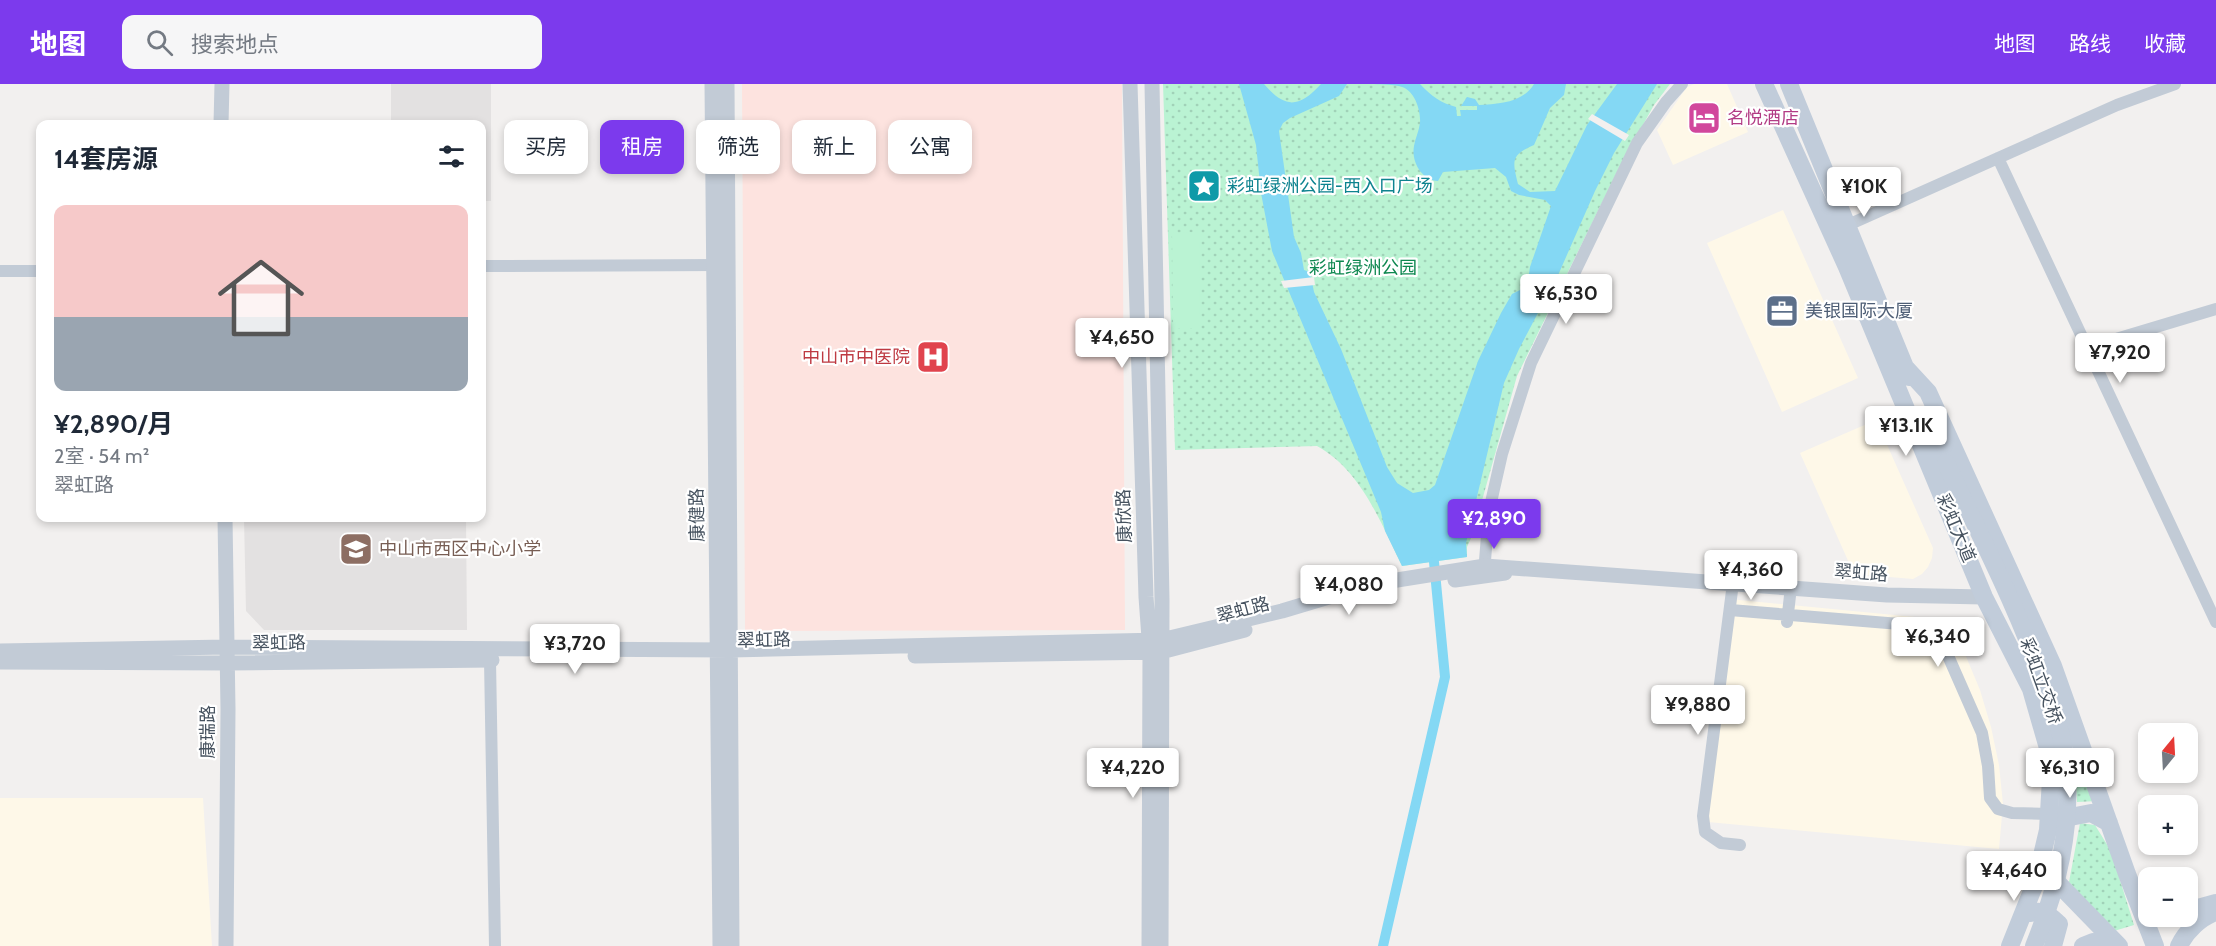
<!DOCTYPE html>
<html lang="zh">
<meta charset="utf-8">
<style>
:root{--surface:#fff;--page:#f6f6f7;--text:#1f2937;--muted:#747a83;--accent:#7c3aed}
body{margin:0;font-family:Cabin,"Noto Sans SC",sans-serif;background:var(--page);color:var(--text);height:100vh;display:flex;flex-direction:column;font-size:22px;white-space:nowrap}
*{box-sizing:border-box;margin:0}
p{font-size:20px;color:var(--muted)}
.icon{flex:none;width:33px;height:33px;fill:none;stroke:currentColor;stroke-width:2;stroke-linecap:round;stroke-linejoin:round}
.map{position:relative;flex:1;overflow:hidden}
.side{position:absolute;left:36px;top:36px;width:450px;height:402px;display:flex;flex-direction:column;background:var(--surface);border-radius:12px;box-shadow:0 3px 9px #0003}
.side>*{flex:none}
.banner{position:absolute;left:504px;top:36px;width:570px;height:54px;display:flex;gap:12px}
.needle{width:39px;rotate:18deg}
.fabs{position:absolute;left:2138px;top:639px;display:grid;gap:12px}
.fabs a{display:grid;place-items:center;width:60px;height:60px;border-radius:12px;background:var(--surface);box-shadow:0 3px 9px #0003;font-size:30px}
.price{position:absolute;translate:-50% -51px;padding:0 14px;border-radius:6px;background:#fff;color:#222;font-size:20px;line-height:39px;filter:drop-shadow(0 2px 3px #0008)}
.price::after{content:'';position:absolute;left:50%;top:36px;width:18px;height:14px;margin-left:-9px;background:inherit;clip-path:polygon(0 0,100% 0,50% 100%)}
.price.current{background:var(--accent);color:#fff}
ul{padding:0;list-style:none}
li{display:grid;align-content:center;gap:12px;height:318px;padding:0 18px}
li span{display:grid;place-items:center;height:186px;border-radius:12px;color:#555}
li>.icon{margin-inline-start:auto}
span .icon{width:108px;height:108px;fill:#fffc;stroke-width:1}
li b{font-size:26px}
h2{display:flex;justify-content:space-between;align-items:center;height:72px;padding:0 18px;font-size:26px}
.tag{padding:0 21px;border-radius:12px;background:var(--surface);box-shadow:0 3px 9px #0003;font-size:21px;line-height:54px}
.tag.current{background:var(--accent);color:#fff}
header{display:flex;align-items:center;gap:36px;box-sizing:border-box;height:84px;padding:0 30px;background:var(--accent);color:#fff}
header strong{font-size:28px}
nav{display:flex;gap:33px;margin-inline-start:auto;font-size:21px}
.search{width:420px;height:54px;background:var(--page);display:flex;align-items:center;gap:15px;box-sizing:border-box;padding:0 21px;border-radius:12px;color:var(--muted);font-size:22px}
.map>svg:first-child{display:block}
.commercial{fill:#fef8e8}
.education{fill:#e3e1e1}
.medical{fill:#fde3df}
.grass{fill:url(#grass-dots)}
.pitch{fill:#baf3d3}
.water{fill:#84d8f4}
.pier{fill:#f2f0ef}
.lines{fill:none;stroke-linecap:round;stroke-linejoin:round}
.canal{stroke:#84d8f4;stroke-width:10}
.minor{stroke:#c2cbd6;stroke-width:12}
.tertiary{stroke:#c2cbd6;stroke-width:15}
.secondary{stroke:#c1ccda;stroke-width:18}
.secondary-bridge{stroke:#c1ccda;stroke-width:18}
.labels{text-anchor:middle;stroke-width:4.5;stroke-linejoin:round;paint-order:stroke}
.hotel-label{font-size:18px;fill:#b23c85;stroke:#fff;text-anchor:start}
.culture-label{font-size:18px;fill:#0d838f;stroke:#fff;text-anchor:start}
.park-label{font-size:18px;fill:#0e8850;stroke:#fff}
.service-label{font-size:18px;fill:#4e5e75;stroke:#fff;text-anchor:start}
.health-label{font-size:18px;fill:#be3a42;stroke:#fff;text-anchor:end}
.street-label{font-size:18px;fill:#46525f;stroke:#fff}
.education-label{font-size:18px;fill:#785e54;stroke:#fff;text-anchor:start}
</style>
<header>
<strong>地图</strong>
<div class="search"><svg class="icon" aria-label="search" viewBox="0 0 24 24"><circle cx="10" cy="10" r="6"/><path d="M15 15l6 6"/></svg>搜索地点</div>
<nav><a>地图</a><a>路线</a><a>收藏</a></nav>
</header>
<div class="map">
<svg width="2216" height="862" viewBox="0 0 2216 862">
<defs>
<pattern id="grass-dots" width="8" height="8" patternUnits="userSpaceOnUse" patternTransform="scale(1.5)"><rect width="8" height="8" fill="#baf3d3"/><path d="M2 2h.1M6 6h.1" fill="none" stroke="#a1d2b8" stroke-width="1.8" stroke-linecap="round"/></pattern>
</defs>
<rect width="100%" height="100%" fill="#f2f0ef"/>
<path class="commercial" d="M 1694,0 L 1727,0 L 1748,48 L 1673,81 L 1657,46 L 1687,3 Z
M 1783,126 L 1858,294 L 1782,328 L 1707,159 Z
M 1876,336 L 1933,464 L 1932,474 L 1928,483 L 1922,490 L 1913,495 L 1854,490 L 1800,369 Z
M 1729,515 L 1946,536 L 1965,570 L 1980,606 L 1991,643 L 1999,681 L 2003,720 L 1999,765 L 1708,738 Z
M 0,714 L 203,714 L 212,862 L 0,862 Z"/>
<path class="education" d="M 391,0 L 491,0 L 491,117 L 482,117 L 482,40 L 391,40 Z
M 244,434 L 466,434 L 467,546 L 264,546 L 246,527 Z"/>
<path class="medical" d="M 742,0 L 1122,0 L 1125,546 L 745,547 Z"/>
<path class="grass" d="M 1163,0 L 1670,0 L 1654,21 L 1619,84 L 1517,292 L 1472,452 L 1467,463 L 1467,473 L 1402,482 C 1381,439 1361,386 1317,362 L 1175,366 Z
M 2085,697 L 2098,717 L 2077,718 L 2076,701 Z
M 2080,739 L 2095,741 L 2111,767 L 2134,841 L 2114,847 L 2069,798 Z"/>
<path class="pitch" d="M 1199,148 L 1200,244 L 1173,244 L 1172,149 Z"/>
<path class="water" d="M 1239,0 L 1264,0 C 1285,25 1299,24 1321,0 L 1347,0 L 1339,12 L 1290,34 L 1283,39 L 1279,47 L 1294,153 L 1301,169 L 1304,186 L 1310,188 L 1314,208 L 1341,265 L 1387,383 L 1397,399 L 1413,409 L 1429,406 L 1435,401 L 1478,277 L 1501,229 L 1512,210 L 1520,206 L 1528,197 L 1530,183 L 1551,122 L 1545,116 L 1519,111 L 1511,107 L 1506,93 L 1495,84 L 1443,88 L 1438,97 C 1422,96 1411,78 1414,62 C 1415,55 1419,47 1420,39 C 1421,27 1415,7 1402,3 C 1394,0 1383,1 1374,0 L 1420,0 C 1431,12 1441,19 1456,23 L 1457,32 L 1461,32 L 1460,26 L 1477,26 L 1477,22 L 1461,22 L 1467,13 L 1475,15 L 1479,21 C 1498,20 1523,19 1534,0 L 1566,0 L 1564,11 L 1550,24 L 1534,61 C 1511,71 1512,76 1518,100 L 1530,108 L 1555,107 L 1587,41 L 1617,0 L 1657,0 L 1614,69 L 1595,107 L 1559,189 L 1519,265 L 1504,299 L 1466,459 L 1467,473 L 1402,482 L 1385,447 L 1381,428 L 1272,167 L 1261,109 L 1256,61 Z"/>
<path class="pier" d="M 1592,30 L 1629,51 L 1625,57 L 1588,35 Z
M 1314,193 L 1315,201 L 1284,204 L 1281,197 Z"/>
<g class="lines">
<path class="canal" d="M 1383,862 L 1445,593 L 1434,478"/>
<path class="minor" d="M 1998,74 L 2216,538
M 1848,141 L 2117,21 L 2175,0
M 482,182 L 720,181
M 0,187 L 40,187
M 2086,264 L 2216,225
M 1484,489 L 1489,427 L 1502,370 L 1531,279 L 1637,59 L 1666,18 L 1682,0
M 1733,499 L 1703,732 L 1705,748 L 1721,759 L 1740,761
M 1730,526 L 1924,542 L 1938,549 L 1982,649 L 1988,682 L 1990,714 L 1998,725 L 2012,729 L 2049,730
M 1787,538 L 1791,503
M 490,576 L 495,862"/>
<path class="tertiary" d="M 712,0 L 720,862
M 727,0 L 732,862
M 1130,0 L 1146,513 L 1150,568 L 1149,862
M 1152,0 L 1162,516 L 1161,862
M 221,40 L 222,0
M 225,434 L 228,625 L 226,862
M 1455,496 L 1505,489
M 0,567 L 227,563 L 731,566 L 1161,556 L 1282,527 L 1372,500 L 1485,482 L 1887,511 L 1984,513
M 915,572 L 1161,568 L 1245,546
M 0,578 L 227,579 L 492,576"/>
<path class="secondary" d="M 1764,0 L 1847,183 L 1984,513 L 2031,605 L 2052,678 L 2048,746 L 2036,797 L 2010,862
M 1789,0 L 1909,293
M 1904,282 L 1928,308 L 2053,582 L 2127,790 L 2155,862
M 1927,334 L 1946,379
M 2058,743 L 2065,734 L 2091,729 L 2109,739
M 2047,788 L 2119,862
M 2187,827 L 2216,819
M 2031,829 C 2044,825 2050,832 2059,840 L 2053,862
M 2083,862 L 2093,858 L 2110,862
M 2179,862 C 2186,847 2201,833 2216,828"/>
<path class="secondary-bridge" d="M 1946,379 C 1980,452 2018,524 2044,600 C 2053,626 2063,652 2066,679 C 2072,745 2058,802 2034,862"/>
</g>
<defs>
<g id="hotel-square" transform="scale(1.725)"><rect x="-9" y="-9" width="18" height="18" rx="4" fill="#d1479c" stroke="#fff"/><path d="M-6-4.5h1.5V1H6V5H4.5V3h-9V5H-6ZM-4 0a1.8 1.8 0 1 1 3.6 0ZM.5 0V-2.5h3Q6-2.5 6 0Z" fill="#fff"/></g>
<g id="sight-square" transform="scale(1.725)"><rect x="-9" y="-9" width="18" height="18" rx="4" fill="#0f9aa8" stroke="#fff"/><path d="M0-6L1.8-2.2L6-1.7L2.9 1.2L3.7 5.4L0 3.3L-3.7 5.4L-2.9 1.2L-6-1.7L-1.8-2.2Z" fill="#fff"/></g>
<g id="office-square" transform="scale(1.725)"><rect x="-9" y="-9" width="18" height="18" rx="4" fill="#5c6f8a" stroke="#fff"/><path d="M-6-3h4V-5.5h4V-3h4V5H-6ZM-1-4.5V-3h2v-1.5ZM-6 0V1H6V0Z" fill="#fff"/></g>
<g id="hospital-square" transform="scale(1.725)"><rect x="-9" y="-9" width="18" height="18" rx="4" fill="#e0444e" stroke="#fff"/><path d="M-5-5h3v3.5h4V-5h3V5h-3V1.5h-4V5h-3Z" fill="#fff"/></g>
<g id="school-square" transform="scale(1.725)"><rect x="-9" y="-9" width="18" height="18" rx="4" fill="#8d6e63" stroke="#fff"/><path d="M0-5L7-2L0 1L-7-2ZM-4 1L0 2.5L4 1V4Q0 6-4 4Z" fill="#fff"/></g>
</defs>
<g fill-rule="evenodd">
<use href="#hotel-square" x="1704" y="34"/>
<use href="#sight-square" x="1204" y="102"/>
<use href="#office-square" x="1782" y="227"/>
<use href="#hospital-square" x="933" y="273"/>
<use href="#school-square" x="356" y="465"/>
</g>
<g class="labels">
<g class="hotel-label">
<text x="1727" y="40">名悦酒店</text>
</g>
<g class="culture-label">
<text x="1227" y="108">彩虹绿洲公园-西入口广场</text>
</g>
<g class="park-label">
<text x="1363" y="190">彩虹绿洲公园</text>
</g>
<g class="service-label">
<text x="1805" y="233">美银国际大厦</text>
</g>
<g class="health-label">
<text x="910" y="279">中山市中医院</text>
</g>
<g class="street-label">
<text transform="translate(697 431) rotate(-91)" y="6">康健路</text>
<text transform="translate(1124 432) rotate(-92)" y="6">康欣路</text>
<text transform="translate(1956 444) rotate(67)" y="6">彩虹大道</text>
<text transform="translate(1861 489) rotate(4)" y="6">翠虹路</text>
<text transform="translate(1243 526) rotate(-15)" y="6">翠虹路</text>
<text transform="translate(764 556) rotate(-1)" y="6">翠虹路</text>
<text transform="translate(279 559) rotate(-1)" y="6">翠虹路</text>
<text transform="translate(2041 597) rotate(70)" y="6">彩虹立交桥</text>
<text transform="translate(208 648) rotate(-90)" y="6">康瑞路</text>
</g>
<g class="education-label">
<text x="379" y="471">中山市西区中心小学</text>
</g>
</g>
</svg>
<div class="fabs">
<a><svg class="needle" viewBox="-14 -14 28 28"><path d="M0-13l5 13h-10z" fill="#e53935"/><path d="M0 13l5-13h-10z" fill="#747a83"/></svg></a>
<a>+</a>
<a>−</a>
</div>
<b class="price" style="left:1864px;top:134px">¥10K</b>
<b class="price" style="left:1566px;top:241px">¥6,530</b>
<b class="price" style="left:1122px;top:285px">¥4,650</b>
<b class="price" style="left:2120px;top:300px">¥7,920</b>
<b class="price" style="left:1906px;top:373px">¥13.1K</b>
<b class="price current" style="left:1494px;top:466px">¥2,890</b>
<b class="price" style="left:1751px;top:517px">¥4,360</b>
<b class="price" style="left:1349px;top:532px">¥4,080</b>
<b class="price" style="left:1938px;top:584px">¥6,340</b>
<b class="price" style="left:575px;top:591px">¥3,720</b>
<b class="price" style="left:1698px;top:652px">¥9,880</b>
<b class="price" style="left:1133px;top:715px">¥4,220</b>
<b class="price" style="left:2070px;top:715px">¥6,310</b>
<b class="price" style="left:2014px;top:818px">¥4,640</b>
<div class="banner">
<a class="tag">买房</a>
<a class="tag current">租房</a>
<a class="tag">筛选</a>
<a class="tag">新上</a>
<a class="tag">公寓</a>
</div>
<section class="side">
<h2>14套房源<svg class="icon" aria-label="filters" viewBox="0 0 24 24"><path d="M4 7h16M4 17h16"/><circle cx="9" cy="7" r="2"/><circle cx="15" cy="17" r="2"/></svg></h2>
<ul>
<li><span style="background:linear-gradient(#f6c9c9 60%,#9aa5b1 0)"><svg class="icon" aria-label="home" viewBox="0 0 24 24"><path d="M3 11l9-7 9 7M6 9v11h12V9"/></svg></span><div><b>¥2,890/月</b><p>2室 · 54 m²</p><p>翠虹路</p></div></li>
</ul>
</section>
</div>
